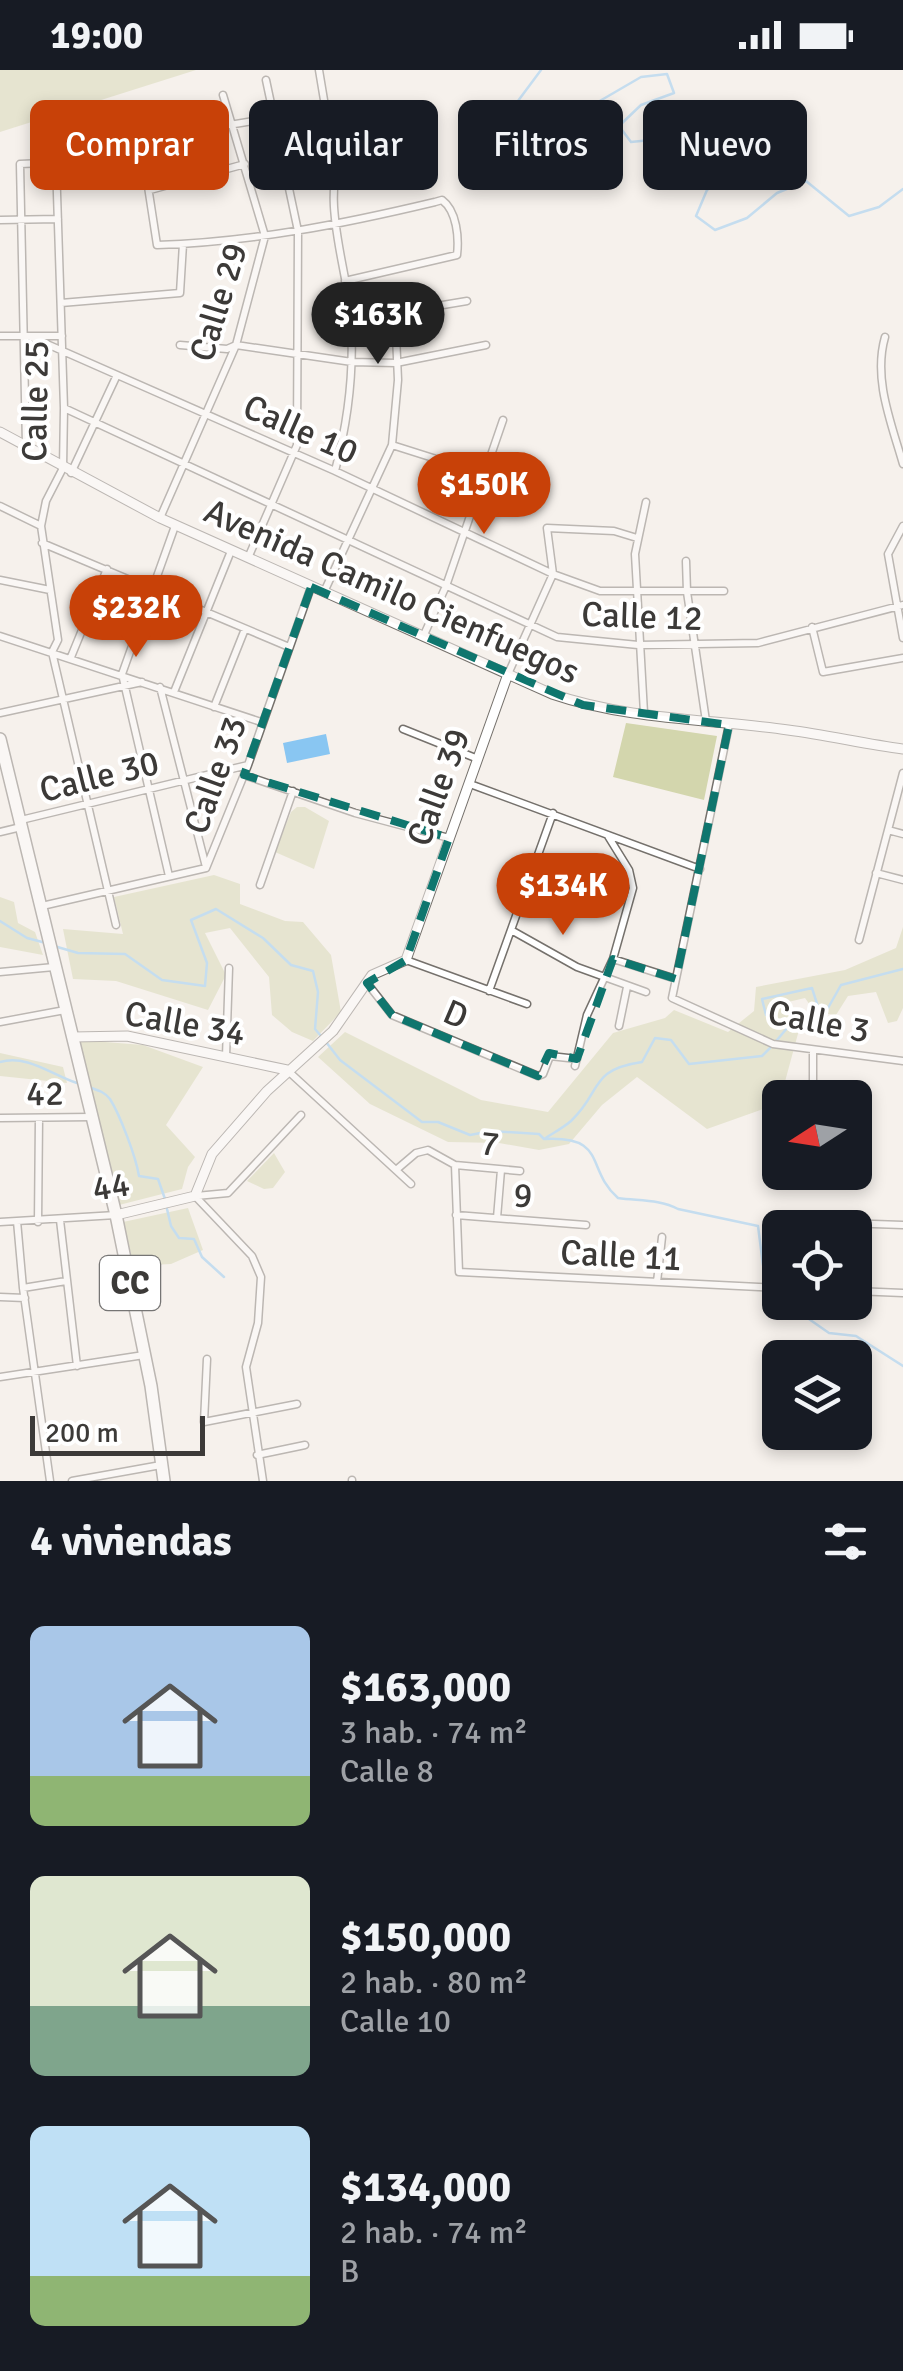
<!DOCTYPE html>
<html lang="es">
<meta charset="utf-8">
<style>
:root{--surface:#171b24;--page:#20242c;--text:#f1f3f6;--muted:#9ea1a6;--accent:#c84108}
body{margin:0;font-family:Signika,sans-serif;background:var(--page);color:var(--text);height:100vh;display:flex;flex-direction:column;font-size:38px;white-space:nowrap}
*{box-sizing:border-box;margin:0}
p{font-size:32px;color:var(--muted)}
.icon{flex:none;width:55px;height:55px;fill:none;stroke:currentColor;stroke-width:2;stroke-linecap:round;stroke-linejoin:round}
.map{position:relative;height:1411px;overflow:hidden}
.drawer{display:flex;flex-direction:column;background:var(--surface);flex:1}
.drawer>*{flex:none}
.top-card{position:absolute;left:30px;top:30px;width:845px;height:90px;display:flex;gap:20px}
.needle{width:65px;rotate:258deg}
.buttons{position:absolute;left:762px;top:1010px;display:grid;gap:20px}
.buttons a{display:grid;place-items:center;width:110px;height:110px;border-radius:15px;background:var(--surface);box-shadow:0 5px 15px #0003;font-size:50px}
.scale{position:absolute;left:30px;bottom:25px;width:175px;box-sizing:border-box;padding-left:10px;border:5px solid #3c3a38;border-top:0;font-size:28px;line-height:35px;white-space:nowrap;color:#3c3a38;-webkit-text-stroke:8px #fff;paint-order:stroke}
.price{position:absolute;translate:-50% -85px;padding:0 22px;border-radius:35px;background:var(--accent);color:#fff;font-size:32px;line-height:65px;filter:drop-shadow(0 2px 5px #0008)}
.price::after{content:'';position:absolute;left:50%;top:60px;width:30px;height:22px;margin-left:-15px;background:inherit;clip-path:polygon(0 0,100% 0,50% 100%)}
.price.current{background:#222;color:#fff}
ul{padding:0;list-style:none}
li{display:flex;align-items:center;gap:30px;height:250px;padding:0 30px}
li span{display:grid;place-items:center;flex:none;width:280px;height:200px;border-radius:15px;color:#555}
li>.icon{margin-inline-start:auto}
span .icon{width:120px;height:120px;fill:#fffc;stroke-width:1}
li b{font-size:42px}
h2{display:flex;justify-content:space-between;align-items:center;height:120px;padding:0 30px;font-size:42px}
.tag{padding:0 35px;border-radius:15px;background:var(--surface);box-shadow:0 5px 15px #0003;font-size:35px;line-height:90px}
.tag.current{background:var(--accent);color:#fff}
.status{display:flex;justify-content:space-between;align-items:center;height:70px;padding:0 50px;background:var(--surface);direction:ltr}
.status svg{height:28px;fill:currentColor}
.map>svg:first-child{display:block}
.green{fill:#d3d6ad}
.water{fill:#89c6f2}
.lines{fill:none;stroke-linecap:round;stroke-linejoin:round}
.stream{stroke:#89c6f2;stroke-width:2.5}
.street-casing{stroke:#75716c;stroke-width:9}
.secondary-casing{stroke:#75716c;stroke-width:11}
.highway-casing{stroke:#75716c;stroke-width:14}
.street{stroke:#fff;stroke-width:6}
.secondary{stroke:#fff;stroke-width:9}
.highway{stroke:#fff;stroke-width:11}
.marked{fill:none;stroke:#0f766e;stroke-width:8;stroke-dasharray:20 12;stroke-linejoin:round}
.labels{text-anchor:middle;stroke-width:8;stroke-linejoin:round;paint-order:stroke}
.shield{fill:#fff;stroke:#767574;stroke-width:2.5}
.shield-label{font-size:32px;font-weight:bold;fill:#3c3a38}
.street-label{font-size:35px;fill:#3c3a38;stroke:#fff}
</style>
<div class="status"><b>19:00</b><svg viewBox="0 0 49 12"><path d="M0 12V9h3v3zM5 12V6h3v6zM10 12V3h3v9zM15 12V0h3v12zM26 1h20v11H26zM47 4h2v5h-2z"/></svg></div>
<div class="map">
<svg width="903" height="1411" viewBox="0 0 903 1411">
<rect width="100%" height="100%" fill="#f6f1ec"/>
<path class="green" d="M 0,0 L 196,0 L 0,62 Z
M 626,653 L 717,666 L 704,730 L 613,707 Z
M 297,737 L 305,737 L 329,751 L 314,799 L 275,782 L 291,742 Z
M 214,805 L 240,814 L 240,834 L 285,851 L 303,852 L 331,885 L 341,942 L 313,971 L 292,962 L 272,945 L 269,907 L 230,858 L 205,863 L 226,905 L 208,940 L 116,911 L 73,909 L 63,859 L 123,864 L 114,827 Z
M 0,827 L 14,832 L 18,853 L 35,862 L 43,885 L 0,877 Z
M 903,857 L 903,938 L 897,951 L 888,953 L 876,922 L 848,926 L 836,945 L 815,942 L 805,928 L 784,933 L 799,960 L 780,1030 L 772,1036 L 707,1059 L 637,1007 L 602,1035 L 569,1074 L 539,1080 L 499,1073 L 448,1072 L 370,1034 L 318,987 L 345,962 L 481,1030 L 548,1042 L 613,963 L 665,948 L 674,940 L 728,962 L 754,941 L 756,917 L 845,900 L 896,878 Z
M 80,970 L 143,975 L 203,997 L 166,1055 L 195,1087 L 188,1097 L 182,1119 L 119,1135 Z
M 0,983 L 63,997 L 67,1013 L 0,1006 Z
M 274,1083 L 285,1102 L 273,1118 L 264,1119 L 247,1111 Z
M 188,1138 L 203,1180 L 171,1194 L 134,1196 L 123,1152 Z"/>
<path class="water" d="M 326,664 L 330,684 L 287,693 L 283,673 Z"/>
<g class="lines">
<path class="stream" d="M 541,0 L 512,39 L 519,63 L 546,70 L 586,39 L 641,7 L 667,4 L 674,23 L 641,35 L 619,56 L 631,72 L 680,67 L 727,34 L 761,39 L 782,58 L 768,77 L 707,120 L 696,146 L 715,160 L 747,148 L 777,123 L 806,111 L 849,146 L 879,137 L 903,119
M 0,851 L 27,868 L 46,873
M 54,876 L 78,883 L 125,884 L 162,910 L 205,916 L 207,893 L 191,850 L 216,839 L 263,868 L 291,895 L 313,901 L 318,922 L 315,959 L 321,966
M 777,970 L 788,957 L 766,945 L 762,929 L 812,918 L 818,937 L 828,938 L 841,915 L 903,899
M 326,972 L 340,990 L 422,1052 L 438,1052 L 470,1065 L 491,1061 L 539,1064 L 544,1069 C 553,1063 563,1058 571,1051 C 603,1021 588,1000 642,992 L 655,968 L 671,970 L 689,994 L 762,986 L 770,978
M 0,992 C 27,984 52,1005 77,1013
M 89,1017 C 97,1020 105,1022 110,1029 C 120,1045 136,1087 139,1106 L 158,1109 L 165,1129
M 545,1069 C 608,1066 585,1099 618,1128 C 638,1131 660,1129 678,1139 L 758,1156 L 763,1195 L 779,1217
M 167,1139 L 171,1156 L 179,1168 L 194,1169 L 202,1187 L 224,1207
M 790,1232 L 796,1240 L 829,1263 L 856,1266 L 903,1296"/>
<g class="street-casing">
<path id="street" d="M 84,85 L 147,110 L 157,175 C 252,172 343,154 435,132 L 442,130 C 457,141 459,168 457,185 L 345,211
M 56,93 L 64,338 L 63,398 L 46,431 L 41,456 L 58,570 L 52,582 L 116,855
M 150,120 L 245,94
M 0,150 L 58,149
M 61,233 L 180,223 L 183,174
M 0,266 L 62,266
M 31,267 L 335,401 L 553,504 L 600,521 L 724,521
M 885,267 C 873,309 891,352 903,394
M 180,275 L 227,279 L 236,275 L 352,292 L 396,293 L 486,275
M 64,338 L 557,567 L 638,575 L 758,573 L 903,535
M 26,375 L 20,94 C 68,93 111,77 157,67 C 213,56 270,51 325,36 L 319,0
M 392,375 L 534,420
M 335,401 C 349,347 356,290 349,233 C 342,179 319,120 348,68
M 71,403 L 117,305
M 0,436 L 41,456
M 160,448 L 236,275 L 265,166 L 223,25
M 903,456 L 888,484 L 903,568
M 42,473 L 289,577
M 248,488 L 297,375 L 298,161 L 266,10
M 686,491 L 687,522 L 706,651
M 0,510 L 50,520
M 324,522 L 392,375 L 398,310 L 395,243 L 467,231
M 812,557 L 823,602 L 903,588
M 0,566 L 261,652
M 423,567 L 446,516 L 503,350
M 71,587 L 107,499
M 508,604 L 553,504 L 547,458 L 614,461 L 637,468
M 160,617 L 206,797
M 174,622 L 231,481
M 214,637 L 245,559
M 0,643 L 142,612
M 644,643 L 635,484 L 646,432
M 729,655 L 672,928 L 773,974 L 903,991
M 403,659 L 478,689
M 244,705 L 355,743 L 449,768
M 470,714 L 700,799
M 21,750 L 248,695
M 888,760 L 903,764
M 0,762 L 21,757
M 206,798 L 248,695 L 311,517
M 876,803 L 903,810
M 169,806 L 122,604 L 175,456
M 260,815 L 293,721
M 42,836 L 206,798
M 511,860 L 577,897 L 646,922
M 859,870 L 903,703
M 613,889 L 676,909
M 406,890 L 527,934
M 0,902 L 54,897
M 367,913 L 392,945 L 538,1006 L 543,1004 L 550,986 L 577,989
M 489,921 L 553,743
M 0,952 L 65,940
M 619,956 L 627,917
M 226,987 L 229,898
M 575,996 L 587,945 L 613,889 L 633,818 L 629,800 L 608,766
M 287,1000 L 411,1114
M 813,1024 L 813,981
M 0,1048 L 92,1047
M 455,1095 L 459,1202 L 780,1218
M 396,1100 L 416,1083 L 428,1080 L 455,1095 L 520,1101
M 195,1126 L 252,1186 L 261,1207 L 258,1253 L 246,1297 L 263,1411
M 196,1126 L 228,1123 L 301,1045
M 456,1145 L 586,1155
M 497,1148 L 501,1100
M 60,1150 L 77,1296
M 17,1151 L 23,1218 L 50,1411
M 0,1152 L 116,1145
M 38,1152 L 39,1048
M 844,1153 L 903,1155
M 657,1212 L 662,1167
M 23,1218 L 66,1211
M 855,1221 L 903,1223
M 0,1227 L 25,1228
M 207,1289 L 204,1352 L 297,1334
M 0,1307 L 144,1285
M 257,1385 L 305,1375
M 352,1410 L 352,1411
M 72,1411 L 161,1395"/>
</g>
<g class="secondary-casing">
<path id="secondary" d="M 0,362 L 160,448 L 552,624 C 628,650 710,649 788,660 C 827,665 865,674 903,679
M 73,967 L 127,966 L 287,1000
M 116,1145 L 195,1126 L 212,1084 L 267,1021 L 333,961 L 372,905 L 406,890 L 508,604"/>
</g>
<g class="highway-casing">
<path id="highway" d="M 0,669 L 116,1145 L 151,1316 L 164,1411"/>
</g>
<use href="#street" class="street"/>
<use href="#secondary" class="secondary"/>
<use href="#highway" class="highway"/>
</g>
<path d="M0 0H903V1411H0ZM 311,517 L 583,635 L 729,655 L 676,909 L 613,889 L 577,989 L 549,983 L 538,1006 L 392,945 L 367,913 L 406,890 L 449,768 L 244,705 Z" fill="#f6f1ec" fill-opacity=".55" fill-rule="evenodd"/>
<path class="marked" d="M 311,517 L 583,635 L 729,655 L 676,909 L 613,889 L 577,989 L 549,983 L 538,1006 L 392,945 L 367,913 L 406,890 L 449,768 L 244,705 Z"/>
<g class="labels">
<rect class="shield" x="100" y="1186" width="60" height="54" rx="8"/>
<g class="shield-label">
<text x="130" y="1224">CC</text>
</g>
<g class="street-label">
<text transform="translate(218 232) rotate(-73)" y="12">Calle 29</text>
<text transform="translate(35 331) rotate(-89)" y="12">Calle 25</text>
<text transform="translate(301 359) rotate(24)" y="12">Calle 10</text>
<text transform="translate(392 521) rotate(24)" y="12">Avenida Camilo Cienfuegos</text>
<text transform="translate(642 546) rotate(2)" y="12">Calle 12</text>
<text transform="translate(215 705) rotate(-70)" y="12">Calle 33</text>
<text transform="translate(99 706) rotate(-14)" y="12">Calle 30</text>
<text transform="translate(438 717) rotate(-70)" y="12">Calle 39</text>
<text transform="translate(456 944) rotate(23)" y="12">D</text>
<text transform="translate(819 951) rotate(11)" y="12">Calle 3</text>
<text transform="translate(185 953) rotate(10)" y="12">Calle 34</text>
<text transform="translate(45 1023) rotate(-1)" y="12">42</text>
<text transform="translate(490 1073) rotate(6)" y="12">7</text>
<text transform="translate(111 1116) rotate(-9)" y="12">44</text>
<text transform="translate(523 1125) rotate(4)" y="12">9</text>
<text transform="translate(621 1185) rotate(3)" y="12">Calle 11</text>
</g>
</g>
</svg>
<div class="buttons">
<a><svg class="needle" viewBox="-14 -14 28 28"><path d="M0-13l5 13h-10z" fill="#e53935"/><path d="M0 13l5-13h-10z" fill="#9ea1a6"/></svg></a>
<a><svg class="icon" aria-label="locate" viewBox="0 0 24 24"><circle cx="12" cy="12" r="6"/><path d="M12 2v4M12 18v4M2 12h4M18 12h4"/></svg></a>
<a><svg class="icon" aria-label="layers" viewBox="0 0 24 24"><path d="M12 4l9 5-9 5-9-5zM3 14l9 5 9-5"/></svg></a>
</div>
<div class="scale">200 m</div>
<b class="price current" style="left:378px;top:297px">$163K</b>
<b class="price" style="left:484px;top:467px">$150K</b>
<b class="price" style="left:136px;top:590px">$232K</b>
<b class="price" style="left:563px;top:868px">$134K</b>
<div class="top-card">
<a class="tag current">Comprar</a>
<a class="tag">Alquilar</a>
<a class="tag">Filtros</a>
<a class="tag">Nuevo</a>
</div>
</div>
<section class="drawer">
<h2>4 viviendas<svg class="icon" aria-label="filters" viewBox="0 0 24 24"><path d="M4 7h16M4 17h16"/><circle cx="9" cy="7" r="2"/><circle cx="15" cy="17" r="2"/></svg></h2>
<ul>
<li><span style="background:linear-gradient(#a9c7e8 75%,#8fb573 0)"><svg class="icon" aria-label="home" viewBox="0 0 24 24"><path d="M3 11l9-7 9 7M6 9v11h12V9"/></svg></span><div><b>$163,000</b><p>3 hab. · 74 m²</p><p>Calle 8</p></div></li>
<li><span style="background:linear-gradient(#dfe7d0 65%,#7fa58c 0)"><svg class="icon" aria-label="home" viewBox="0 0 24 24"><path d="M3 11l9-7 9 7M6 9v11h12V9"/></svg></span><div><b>$150,000</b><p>2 hab. · 80 m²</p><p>Calle 10</p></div></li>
<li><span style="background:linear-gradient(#bfe0f5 75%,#8fb573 0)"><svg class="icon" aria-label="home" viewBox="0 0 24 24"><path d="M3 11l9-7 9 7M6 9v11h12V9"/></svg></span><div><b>$134,000</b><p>2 hab. · 74 m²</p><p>B</p></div></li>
</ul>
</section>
